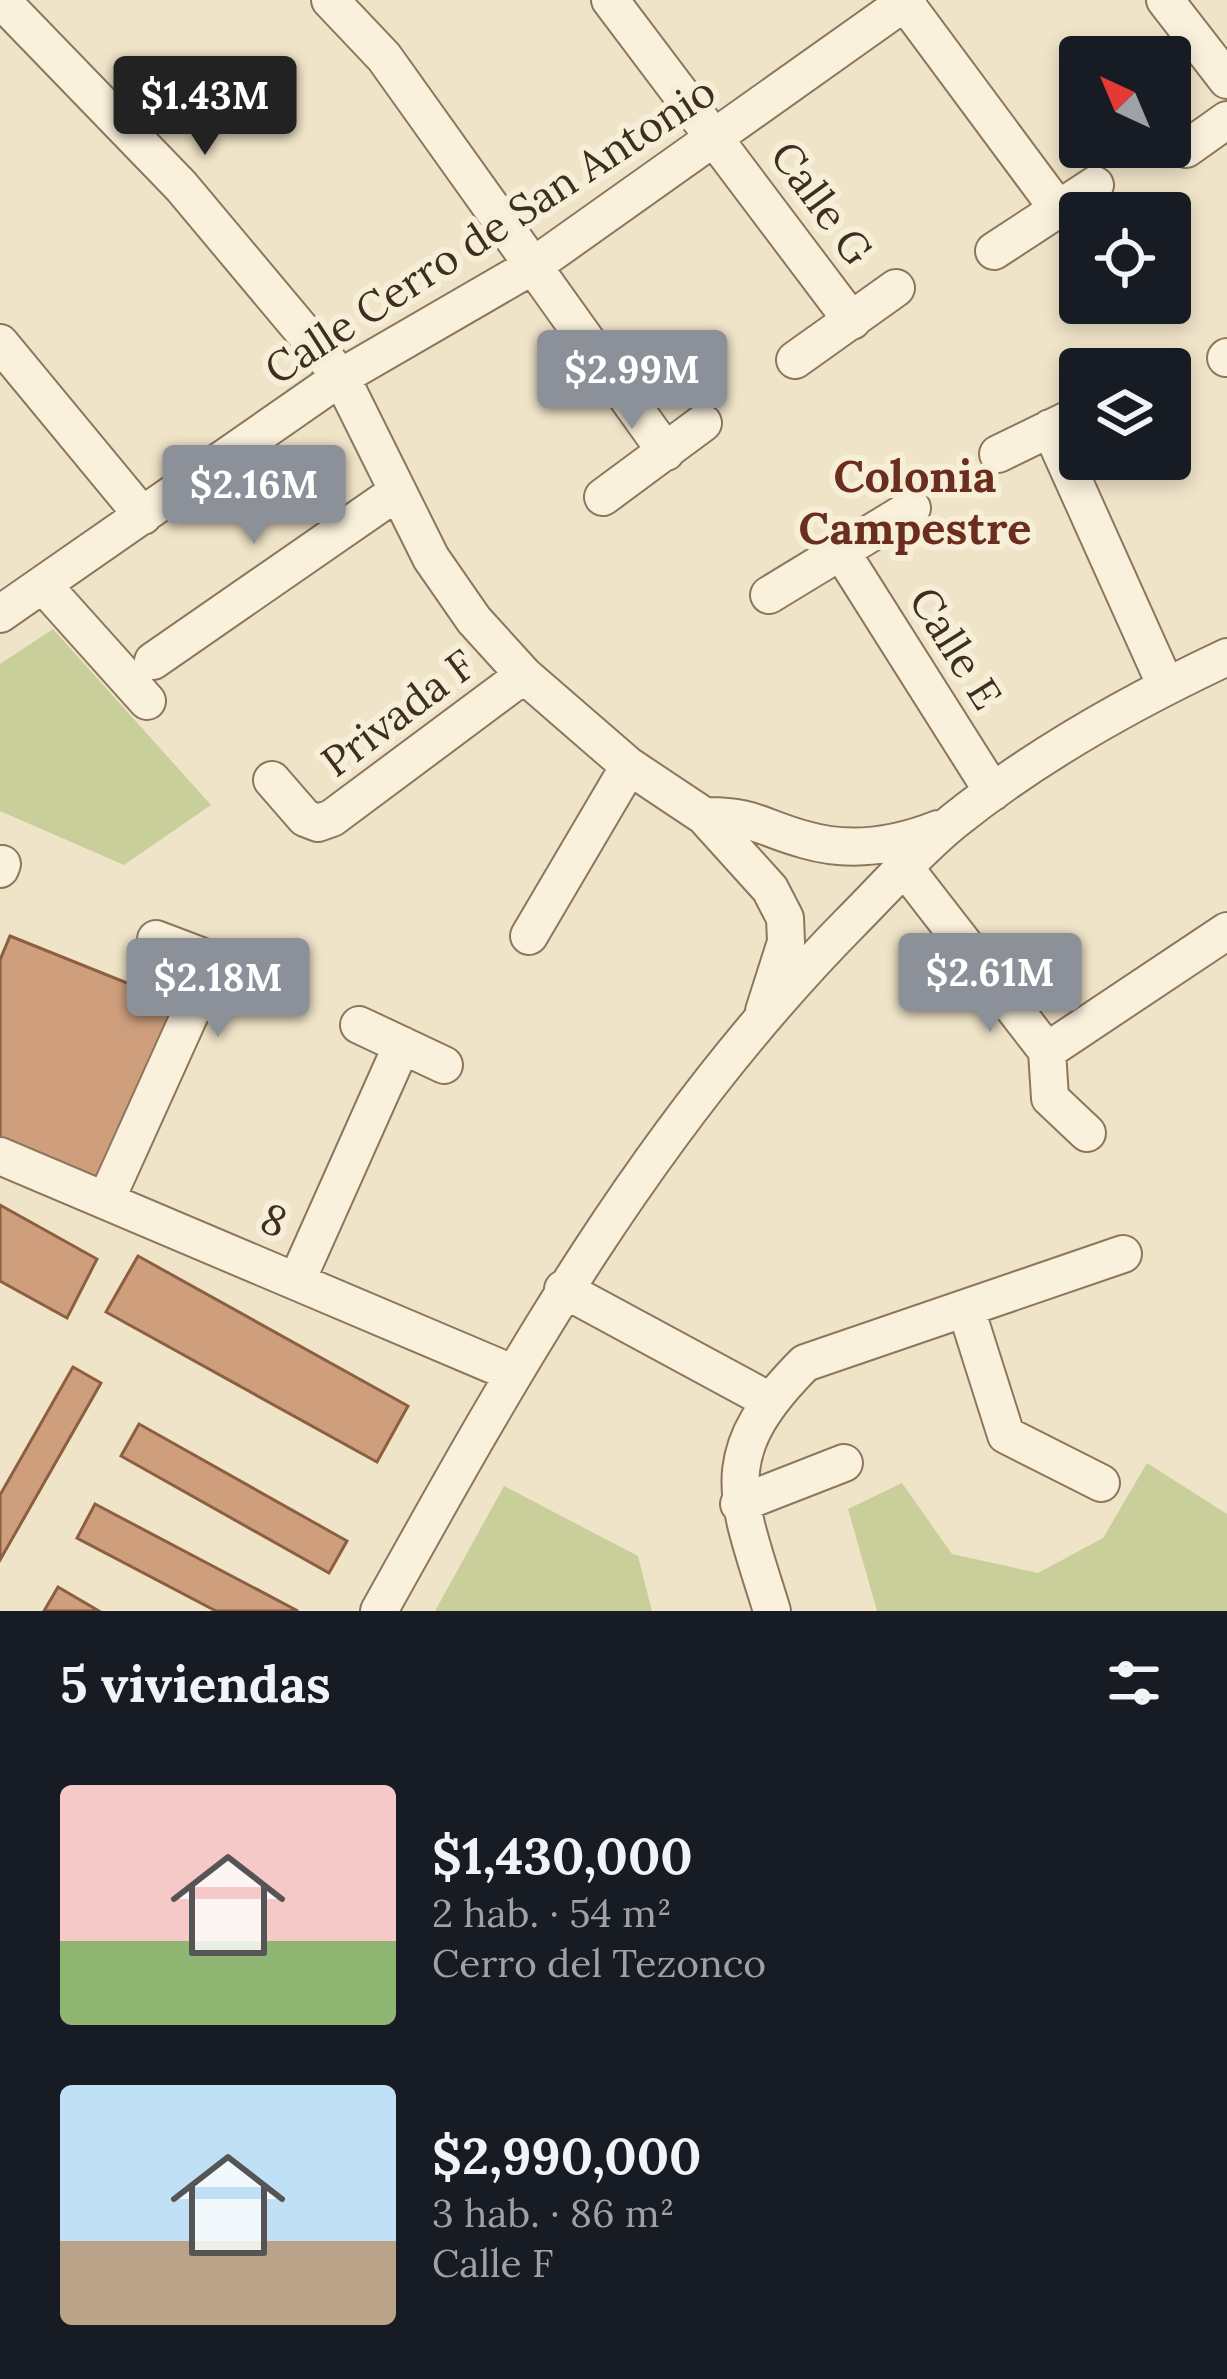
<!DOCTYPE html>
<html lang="es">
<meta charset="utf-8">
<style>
:root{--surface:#171b24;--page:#242831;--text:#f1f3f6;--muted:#9ea1a6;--accent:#8c9099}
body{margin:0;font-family:Lora,serif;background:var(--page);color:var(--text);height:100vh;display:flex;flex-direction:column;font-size:45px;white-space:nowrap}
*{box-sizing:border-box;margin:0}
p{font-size:39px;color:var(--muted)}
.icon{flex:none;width:66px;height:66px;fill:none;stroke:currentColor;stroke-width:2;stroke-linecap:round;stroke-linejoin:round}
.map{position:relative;height:1611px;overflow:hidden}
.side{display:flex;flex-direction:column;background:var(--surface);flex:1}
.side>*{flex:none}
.needle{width:78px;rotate:316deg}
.fabs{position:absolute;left:1059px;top:36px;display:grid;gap:24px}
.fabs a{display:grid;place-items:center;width:132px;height:132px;border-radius:12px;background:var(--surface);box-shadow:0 6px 18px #0003;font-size:60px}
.price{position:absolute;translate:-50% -102px;padding:0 27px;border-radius:12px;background:var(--accent);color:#fff;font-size:39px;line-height:78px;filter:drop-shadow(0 3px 6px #0008)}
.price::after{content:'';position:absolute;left:50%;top:72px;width:36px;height:27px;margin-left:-18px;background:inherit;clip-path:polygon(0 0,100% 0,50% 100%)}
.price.on{background:#222;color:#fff}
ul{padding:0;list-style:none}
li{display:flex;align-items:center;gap:36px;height:300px;padding:0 60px}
li span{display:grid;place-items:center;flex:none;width:336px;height:240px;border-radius:12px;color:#555}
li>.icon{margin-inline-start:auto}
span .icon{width:144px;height:144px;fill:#fffc;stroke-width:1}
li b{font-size:51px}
h2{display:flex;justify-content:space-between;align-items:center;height:144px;padding:0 60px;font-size:51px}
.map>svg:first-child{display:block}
.green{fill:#c9cf9b}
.building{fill:#cf9f7d;stroke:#8d5f41;stroke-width:3}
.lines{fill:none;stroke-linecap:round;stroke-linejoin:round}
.minor-casing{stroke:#8d765c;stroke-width:40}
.minor{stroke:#faf1dc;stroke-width:36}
.labels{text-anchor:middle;stroke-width:12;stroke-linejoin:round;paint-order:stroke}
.street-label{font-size:42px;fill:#3d2e20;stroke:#f7eed8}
.neighbourhood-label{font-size:45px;font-weight:bold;fill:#6b2e1e;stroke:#f7eed8}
</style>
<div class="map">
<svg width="1227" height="1611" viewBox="0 0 1227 1611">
<rect width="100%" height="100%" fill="#f0e4c8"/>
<path class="green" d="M 53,629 L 211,805 L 124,865 L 0,811 L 0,664 Z
M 1147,1463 L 1227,1514 L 1227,1611 L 877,1611 L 848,1509 L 902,1483 L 952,1554 L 1038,1573 L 1103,1538 Z
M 504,1486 L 638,1556 L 652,1611 L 435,1611 Z"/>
<path class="building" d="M 10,936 L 177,1003 L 97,1185 L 0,1147 L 0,960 Z
M 0,1205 L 97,1259 L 67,1318 L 0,1281 Z
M 138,1256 L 408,1406 L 377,1462 L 106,1312 Z
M 73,1367 L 101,1383 L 0,1560 L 0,1495 Z
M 139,1424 L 347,1541 L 329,1573 L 121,1456 Z
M 95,1504 L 298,1611 L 216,1611 L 77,1538 Z
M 58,1587 L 99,1611 L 44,1611 Z"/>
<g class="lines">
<g class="minor-casing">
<path id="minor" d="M 1,0 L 181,186 L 341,377 L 431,558 L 474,620 L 524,675 L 629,766 L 704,816 L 770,889 L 785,918 L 786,942 L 764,1011
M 330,0 L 384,57 L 666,452
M 610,0 L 852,321
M 903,0 L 1058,209
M 1165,0 L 1227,80
M 1186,149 L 1227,120
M 994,251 L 1095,185
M 0,343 L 143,516
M 1226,358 L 1227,357
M 795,360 L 896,288
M 1050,428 L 1166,686
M 998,454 L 1080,414
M 603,497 L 703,423
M 842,553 L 993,792
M 43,585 L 147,701
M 769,595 L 912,508
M 0,614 L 341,377 L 536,264 L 908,0
M 153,661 L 397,492
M 272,780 L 305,818 L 318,823 L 332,818 L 524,675
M 704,816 C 754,815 761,828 806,840 C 851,853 895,846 938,829
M 905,868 L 1047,1051 L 1050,1098 L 1087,1133
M 0,869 L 2,864
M 529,936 L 629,766
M 359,1025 L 444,1065
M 1047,1051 L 1227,931
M 0,1156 L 512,1373
M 106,1200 L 214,961 L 156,939
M 298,1278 L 402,1045
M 563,1289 L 768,1400
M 966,1309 L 1006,1435 L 1101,1483
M 739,1504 L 844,1463
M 379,1611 C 517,1363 649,1127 850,923 C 884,889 917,851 954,821 C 1035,756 1133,701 1227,657
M 772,1611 C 737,1497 712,1456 805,1363 L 1123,1254"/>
</g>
<use href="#minor" class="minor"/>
</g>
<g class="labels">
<g class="street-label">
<text transform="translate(822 203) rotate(54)" y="15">Calle G</text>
<text transform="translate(490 230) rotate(-33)" y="15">Calle Cerro de San Antonio</text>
<text transform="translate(956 648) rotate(58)" y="15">Calle E</text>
<text transform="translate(398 713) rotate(-37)" y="15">Privada F</text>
<text transform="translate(274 1220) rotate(22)" y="15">8</text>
</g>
<g class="neighbourhood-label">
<text x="915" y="492">Colonia<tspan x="915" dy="52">Campestre</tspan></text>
</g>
</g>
</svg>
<div class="fabs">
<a><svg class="needle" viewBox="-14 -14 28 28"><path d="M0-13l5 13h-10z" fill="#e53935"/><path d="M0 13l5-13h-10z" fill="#9ea1a6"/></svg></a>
<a><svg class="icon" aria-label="locate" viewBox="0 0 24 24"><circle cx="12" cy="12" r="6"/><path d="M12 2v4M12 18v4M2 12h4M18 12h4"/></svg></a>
<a><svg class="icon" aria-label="layers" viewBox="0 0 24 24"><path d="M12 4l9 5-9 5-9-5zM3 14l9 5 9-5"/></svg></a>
</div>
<b class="price on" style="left:205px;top:158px">$1.43M</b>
<b class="price" style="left:632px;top:432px">$2.99M</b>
<b class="price" style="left:254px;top:547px">$2.16M</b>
<b class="price" style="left:990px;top:1035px">$2.61M</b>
<b class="price" style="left:218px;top:1040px">$2.18M</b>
</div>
<section class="side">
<h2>5 viviendas<svg class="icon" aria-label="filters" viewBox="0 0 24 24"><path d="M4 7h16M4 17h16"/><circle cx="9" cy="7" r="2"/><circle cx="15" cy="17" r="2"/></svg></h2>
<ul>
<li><span style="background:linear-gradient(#f6c9c9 65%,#8fb573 0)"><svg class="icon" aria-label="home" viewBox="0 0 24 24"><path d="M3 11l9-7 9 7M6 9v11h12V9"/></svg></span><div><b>$1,430,000</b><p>2 hab. · 54 m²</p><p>Cerro del Tezonco</p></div></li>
<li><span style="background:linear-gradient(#bfe0f5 65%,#b9a48a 0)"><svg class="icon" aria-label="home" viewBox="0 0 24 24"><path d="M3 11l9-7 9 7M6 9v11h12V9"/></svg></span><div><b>$2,990,000</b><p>3 hab. · 86 m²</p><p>Calle F</p></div></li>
</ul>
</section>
